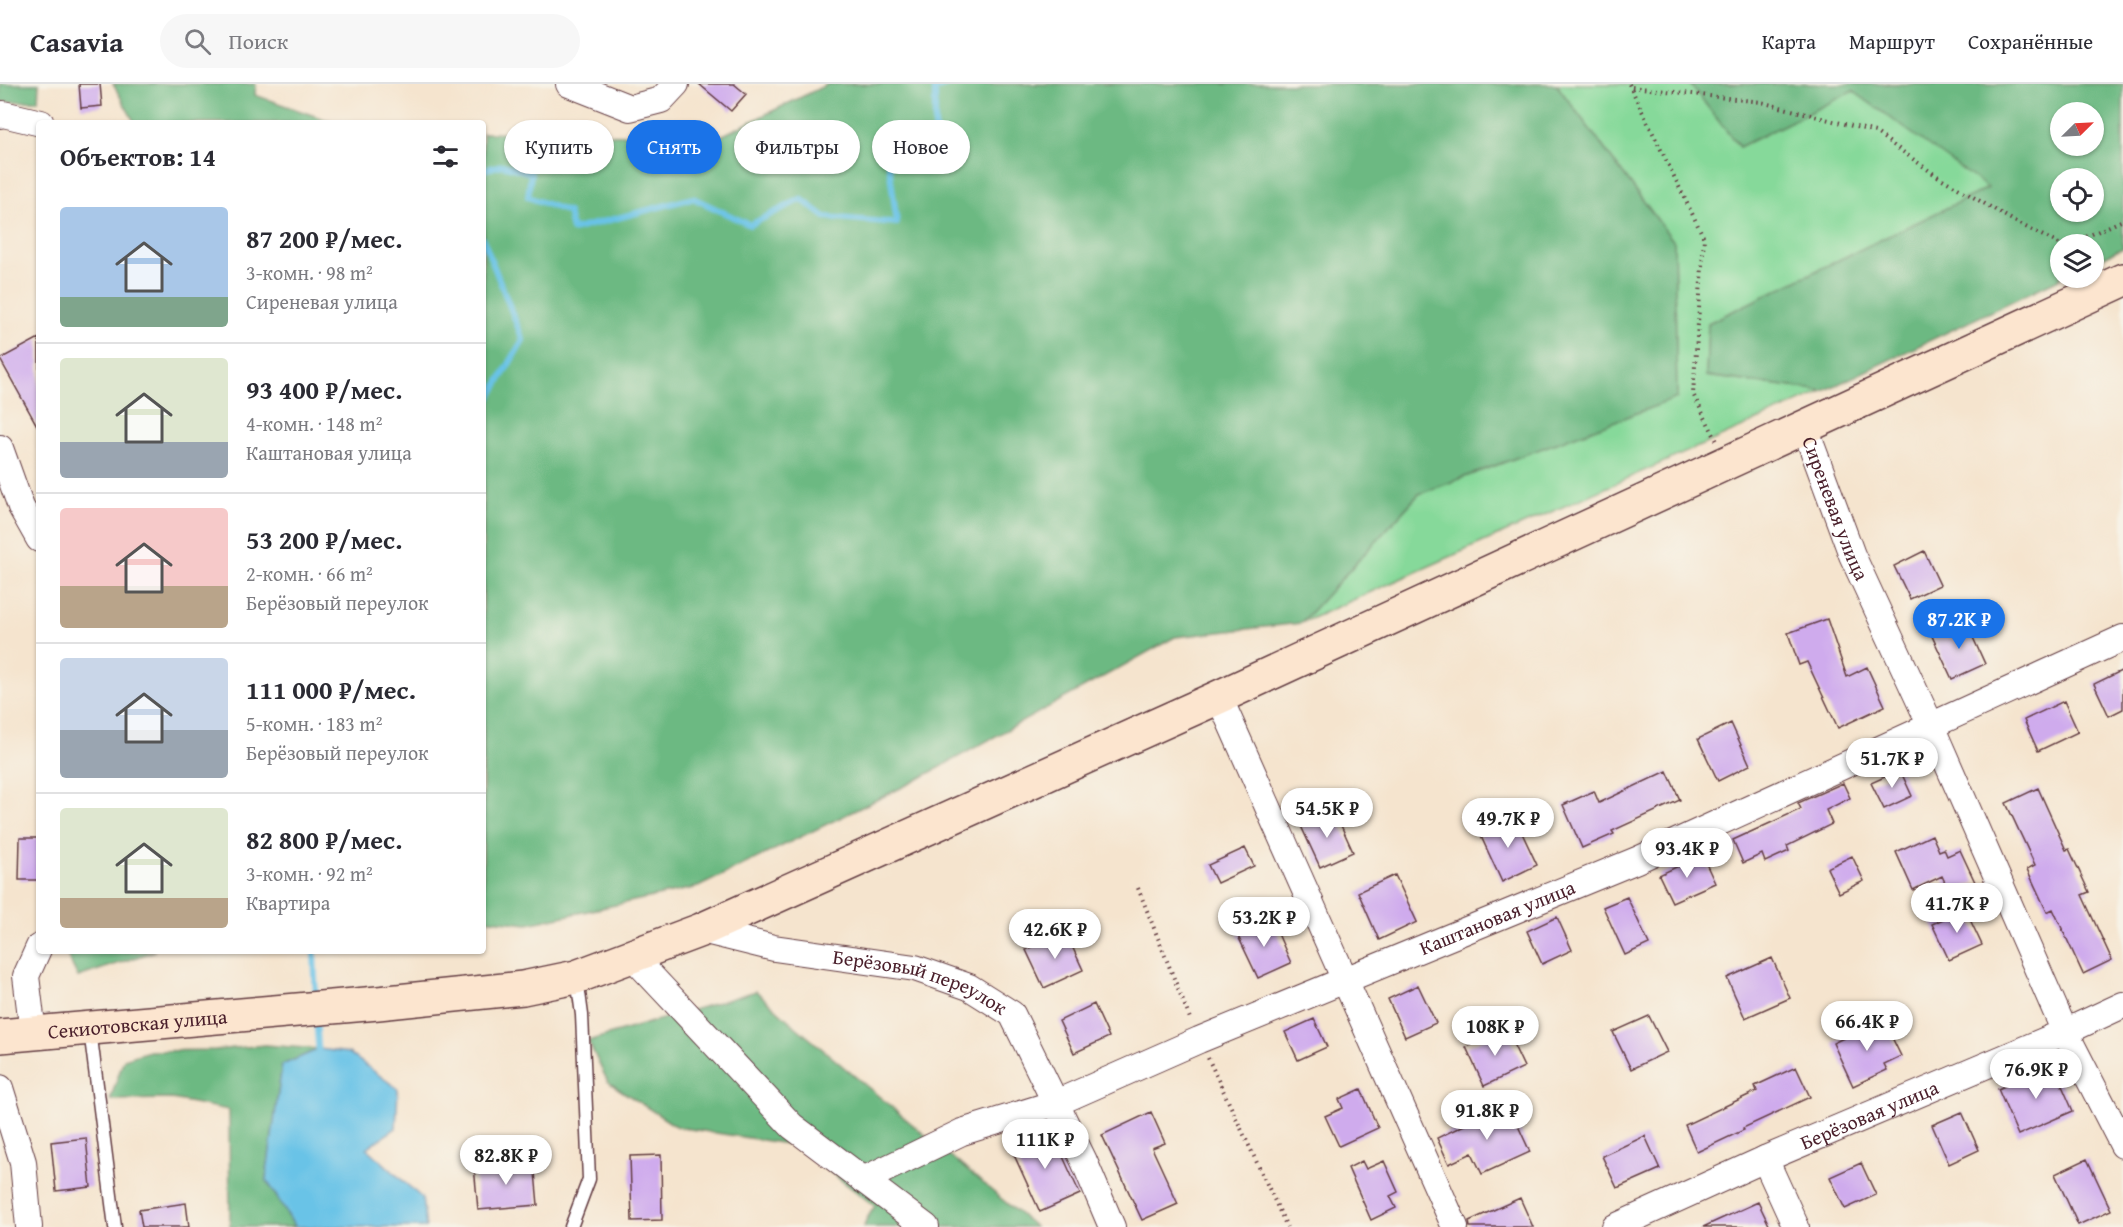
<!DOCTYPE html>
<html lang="ru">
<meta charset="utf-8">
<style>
:root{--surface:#fff;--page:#f7f7f7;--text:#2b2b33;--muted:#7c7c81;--line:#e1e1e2;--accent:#1a73e8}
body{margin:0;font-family:"Gentium Book Plus",serif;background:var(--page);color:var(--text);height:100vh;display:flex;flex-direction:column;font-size:22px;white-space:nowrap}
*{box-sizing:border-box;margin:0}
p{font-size:20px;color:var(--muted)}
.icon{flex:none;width:33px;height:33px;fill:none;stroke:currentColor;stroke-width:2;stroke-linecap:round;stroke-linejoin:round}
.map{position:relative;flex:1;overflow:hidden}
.side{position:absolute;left:36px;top:36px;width:450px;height:834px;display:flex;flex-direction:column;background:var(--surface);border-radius:6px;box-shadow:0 2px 4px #0004}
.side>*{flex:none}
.hud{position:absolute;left:504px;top:36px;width:570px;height:54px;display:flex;gap:12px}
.needle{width:39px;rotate:66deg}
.fabs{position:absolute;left:2050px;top:18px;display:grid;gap:12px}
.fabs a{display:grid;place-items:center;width:54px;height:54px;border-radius:50%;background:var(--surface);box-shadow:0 2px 4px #0004;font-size:30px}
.price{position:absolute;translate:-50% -51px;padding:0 14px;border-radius:21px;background:#fff;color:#222;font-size:20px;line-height:39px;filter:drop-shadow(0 2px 3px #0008)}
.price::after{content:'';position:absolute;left:50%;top:36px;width:18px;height:14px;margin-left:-9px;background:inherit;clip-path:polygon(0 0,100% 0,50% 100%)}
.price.active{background:var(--accent);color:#fff}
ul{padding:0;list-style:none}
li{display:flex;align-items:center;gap:18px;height:150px;padding:0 24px}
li+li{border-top:2px solid var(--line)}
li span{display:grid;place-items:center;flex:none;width:168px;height:120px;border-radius:6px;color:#555}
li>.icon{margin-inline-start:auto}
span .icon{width:72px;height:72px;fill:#fffc;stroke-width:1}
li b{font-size:26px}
h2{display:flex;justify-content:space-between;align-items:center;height:72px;padding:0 24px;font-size:26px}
.pill{padding:0 21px;border-radius:27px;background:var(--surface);box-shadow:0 2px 4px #0004;font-size:21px;line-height:54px}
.pill.active{background:var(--accent);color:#fff}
header{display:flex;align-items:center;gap:36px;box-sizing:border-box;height:84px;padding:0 30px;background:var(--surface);border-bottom:2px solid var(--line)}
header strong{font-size:28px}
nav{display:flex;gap:33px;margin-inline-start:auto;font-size:21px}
.search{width:420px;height:54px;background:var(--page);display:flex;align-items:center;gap:15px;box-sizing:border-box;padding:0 21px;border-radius:33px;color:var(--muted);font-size:22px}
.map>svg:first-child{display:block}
.green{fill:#86d99a;stroke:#687c62;stroke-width:1.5}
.forest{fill:#6cb982;stroke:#5b6c56;stroke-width:1.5;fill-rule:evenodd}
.water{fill:#69c3e7;stroke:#5a7189;stroke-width:1.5}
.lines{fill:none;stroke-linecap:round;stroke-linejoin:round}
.stream{stroke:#69c3e7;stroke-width:6}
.building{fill:#cfabed}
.service-casing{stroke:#643d43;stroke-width:15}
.minor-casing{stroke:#643d43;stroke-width:28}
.secondary-casing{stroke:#643d43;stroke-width:36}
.path{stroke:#643d43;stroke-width:4;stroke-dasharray:1.5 4.5;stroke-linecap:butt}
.service{stroke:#fff;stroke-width:12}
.minor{stroke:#fff;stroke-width:26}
.secondary{stroke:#fce5cf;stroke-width:33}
.labels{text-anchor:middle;stroke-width:5;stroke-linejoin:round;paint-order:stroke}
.street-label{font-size:20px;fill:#4a1f2b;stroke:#f7f3e8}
</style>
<header>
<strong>Casavia</strong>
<div class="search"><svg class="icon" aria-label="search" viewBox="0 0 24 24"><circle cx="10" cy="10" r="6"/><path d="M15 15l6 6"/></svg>Поиск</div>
<nav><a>Карта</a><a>Маршрут</a><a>Сохранённые</a></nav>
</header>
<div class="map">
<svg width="2123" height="1143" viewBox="0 0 2123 1143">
<rect width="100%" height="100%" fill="#f7f3e8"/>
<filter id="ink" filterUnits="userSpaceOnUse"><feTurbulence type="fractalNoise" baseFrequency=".0167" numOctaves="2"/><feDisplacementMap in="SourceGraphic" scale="12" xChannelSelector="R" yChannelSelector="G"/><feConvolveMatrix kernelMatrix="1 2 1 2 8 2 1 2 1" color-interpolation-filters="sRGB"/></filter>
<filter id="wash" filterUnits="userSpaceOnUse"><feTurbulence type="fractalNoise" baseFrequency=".008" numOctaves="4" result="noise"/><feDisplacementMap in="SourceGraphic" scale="24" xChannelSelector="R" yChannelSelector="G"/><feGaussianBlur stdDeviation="1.35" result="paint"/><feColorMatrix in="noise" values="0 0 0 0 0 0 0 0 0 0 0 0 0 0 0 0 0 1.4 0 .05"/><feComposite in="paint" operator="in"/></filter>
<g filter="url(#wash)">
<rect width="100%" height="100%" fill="#f5e4ce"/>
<path class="green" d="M 1556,0 L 1690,0 L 1739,63 L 1853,7 L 1989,104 L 1708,239 L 1706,292 L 1824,307 L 1301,539 L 1419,410 L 1677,314 L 1674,158 Z"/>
<path class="forest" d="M 0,0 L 39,0 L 38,17 L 0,18 Z
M 113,0 L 256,0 L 255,11 L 335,39 L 135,39 Z
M 828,0 L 1556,0 L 1674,158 L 1677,314 L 1419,410 L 1301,539 L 1175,553 L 913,698 L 698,803 L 528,840 L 483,835 L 483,49 L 721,52 Z
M 1690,0 L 2123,0 L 2123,164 L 2094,178 L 2094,160 L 2061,160 L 2061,194 L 1824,307 L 1706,292 L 1708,239 L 1988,104 L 1853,7 L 1739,63 ZM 2061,28 L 2094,28 L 2094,62 L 2061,62 ZM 2061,94 L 2094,94 L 2094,128 L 2061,128 Z
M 65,867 L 155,867 L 78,893 Z
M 756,907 L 796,943 L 1035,1143 L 864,1143 L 866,1136 L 875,1122 L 794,1061 L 677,1043 L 608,998 L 588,957 Z
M 265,961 L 319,965 L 282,981 L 266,1095 L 295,1143 L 230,1143 L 229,1026 L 172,1015 L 110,1016 L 124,975 L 149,967 L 215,966 Z"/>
<path class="water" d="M 319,965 L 349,969 L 398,1005 L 396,1044 L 367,1064 L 422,1114 L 426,1143 L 295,1143 L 266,1095 L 282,981 Z"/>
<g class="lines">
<path class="stream" d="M 483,86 L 502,81 L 531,89 L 528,113 L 568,128 L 572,146 L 693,114 L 750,141 L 801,115 L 825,133 L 897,139 L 889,81 L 935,58 L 935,5 L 949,0
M 483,155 L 523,256 L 483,325
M 314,867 L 316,916
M 316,935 L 319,973"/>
</g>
<g id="blocks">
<path class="building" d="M 79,0 L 100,0 L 102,22 L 81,24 Z
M 699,0 L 734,0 L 746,10 L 731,27 Z
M 39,254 L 39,345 L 0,275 Z
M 1924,467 L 1940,501 L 1910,515 L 1894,482 Z
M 1827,535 L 1847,593 L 1867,583 L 1885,622 L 1838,644 L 1807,578 L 1799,581 L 1788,549 Z
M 1965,536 L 1985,580 L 1952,595 L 1932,552 Z
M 2123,586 L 2123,625 L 2109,632 L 2094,600 Z
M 2064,617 L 2078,648 L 2038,667 L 2024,636 Z
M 1731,639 L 1750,681 L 1718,697 L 1698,655 Z
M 1900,686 L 1912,712 L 1884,725 L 1871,699 Z
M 1667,687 L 1680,716 L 1612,747 L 1614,750 L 1582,764 L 1563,721 L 1594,707 L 1599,719 Z
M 1843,699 L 1850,714 L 1826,726 L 1832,740 L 1787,762 L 1789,767 L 1765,778 L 1762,770 L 1743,779 L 1733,756 L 1801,725 L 1798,719 Z
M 2038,704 L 2066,766 L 2069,765 L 2089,808 L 2082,811 L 2112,876 L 2083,890 L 2053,825 L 2047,828 L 2027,785 L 2035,781 L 2006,719 Z
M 1334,726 L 1353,768 L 1320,783 L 1301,742 Z
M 1514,732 L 1537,781 L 1502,798 L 1479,748 Z
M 1932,751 L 1939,767 L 1944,765 L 1947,772 L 1960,766 L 1975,798 L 1950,809 L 1942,792 L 1913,806 L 1896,768 Z
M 20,754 L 39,754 L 39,796 L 19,796 Z
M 1245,764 L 1254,782 L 1217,799 L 1208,781 Z
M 1702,771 L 1715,799 L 1672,818 L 1659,791 Z
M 1852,772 L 1864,797 L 1839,809 L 1827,784 Z
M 1395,791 L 1417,838 L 1379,856 L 1358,808 Z
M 1627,813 L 1649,860 L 1625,871 L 1603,823 Z
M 1965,825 L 1982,861 L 1949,876 L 1932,840 Z
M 1557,833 L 1572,866 L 1542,880 L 1527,847 Z
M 1271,834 L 1291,879 L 1258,894 L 1237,850 Z
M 1065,847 L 1083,886 L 1044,904 L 1026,866 Z
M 1772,874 L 1790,914 L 1745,934 L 1727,894 Z
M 1418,901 L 1436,939 L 1405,953 L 1388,915 Z
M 1094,920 L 1109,953 L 1074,969 L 1059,937 Z
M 1649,932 L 1667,968 L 1631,985 L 1613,948 Z
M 1314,935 L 1327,963 L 1298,976 L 1285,948 Z
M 1883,935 L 1901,972 L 1884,980 L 1887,986 L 1853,1002 L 1833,959 Z
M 1506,945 L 1524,983 L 1484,1002 L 1466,963 Z
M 2053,981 L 2073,1027 L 2018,1051 L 1998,1005 Z
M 1796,983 L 1810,1013 L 1743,1044 L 1744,1046 L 1697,1068 L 1685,1041 L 1757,1007 L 1755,1002 Z
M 1361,1005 L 1378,1044 L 1339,1062 L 1325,1032 L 1343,1024 L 1339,1015 Z
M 1508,1020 L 1530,1068 L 1482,1090 L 1472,1069 L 1449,1080 L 1437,1054 Z
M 1151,1028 L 1165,1059 L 1152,1064 L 1178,1120 L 1142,1136 L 1102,1051 Z
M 1962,1028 L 1979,1066 L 1949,1080 L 1932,1041 Z
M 1050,1044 L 1080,1110 L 1040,1128 L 1010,1062 Z
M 1645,1052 L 1660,1085 L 1617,1104 L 1602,1072 Z
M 86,1054 L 91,1103 L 56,1107 L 51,1058 Z
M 661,1071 L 662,1136 L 632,1137 L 630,1072 Z
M 2087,1075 L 2111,1126 L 2078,1141 L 2055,1090 Z
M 534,1077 L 538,1121 L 478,1126 L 474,1082 Z
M 1362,1077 L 1366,1085 L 1384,1077 L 1398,1108 L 1390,1112 L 1396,1124 L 1371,1136 L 1348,1084 Z
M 1861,1079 L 1876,1111 L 1845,1125 L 1830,1093 Z
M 1520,1114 L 1533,1143 L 1470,1143 L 1469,1137 Z
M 1758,1118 L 1770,1143 L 1703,1143 Z
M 186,1119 L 189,1143 L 142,1143 L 139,1126 Z"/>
</g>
</g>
<g filter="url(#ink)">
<use href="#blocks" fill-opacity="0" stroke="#643d43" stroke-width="1.5"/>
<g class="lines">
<g class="service-casing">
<path id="service" d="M 90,946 L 115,1143
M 571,1143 L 589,1095 L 582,931 L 577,894"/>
</g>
<g class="minor-casing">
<g id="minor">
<path d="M 569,0 L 630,24 L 661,16 L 676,0"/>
<path d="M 0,31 L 3,30 L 41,39"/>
<path id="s1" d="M 1805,344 L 1852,471 L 1931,642 L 2065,948 L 2123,1061"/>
<path d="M 0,364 L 21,423 L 39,455"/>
<path d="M 1219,613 L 1455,1143"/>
<path id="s2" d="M 701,846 L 774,864 L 915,884 L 969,903 L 1012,930 L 1084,1077 L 1112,1143"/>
<path d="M 633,873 L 792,1042 L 926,1143"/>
<path d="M 33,949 L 26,892 L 39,863"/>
<path d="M 0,1004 L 23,1078 L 29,1143"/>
<path d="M 1765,1075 L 1796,1143"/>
<path id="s3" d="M 863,1096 L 962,1048 L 1056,1019 L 1199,956 L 1637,776 L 2123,554"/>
<path id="s4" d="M 1615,1143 L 1765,1075 L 2065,948 L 2123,921"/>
</g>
</g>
<g class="secondary-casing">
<g id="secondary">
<path id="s5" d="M 0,952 L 378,919 L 523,904 L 576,893 L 701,846 L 1219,613 L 2123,196"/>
</g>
</g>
<path class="path" d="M 1629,0 L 1704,154 L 1693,310 L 1717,357
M 1632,3 L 1761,18 L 1875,48 L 1934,90 L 2014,137 L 2061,161
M 2070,160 L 2123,136
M 1138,804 L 1191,937
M 1208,974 L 1287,1143"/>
<use href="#service" class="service"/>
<use href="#minor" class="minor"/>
<use href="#secondary" class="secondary"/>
</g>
</g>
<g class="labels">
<g class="street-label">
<text dy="7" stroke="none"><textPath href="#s1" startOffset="86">Сиреневая улица</textPath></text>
<text dy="7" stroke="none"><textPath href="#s3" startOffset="687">Каштановая улица</textPath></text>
<text dy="7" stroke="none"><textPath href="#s2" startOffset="226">Берёзовый переулок</textPath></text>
<text dy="7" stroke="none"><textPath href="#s5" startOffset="138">Секиотовская улица</textPath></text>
<text dy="7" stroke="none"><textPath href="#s4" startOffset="278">Берёзовая улица</textPath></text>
</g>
</g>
</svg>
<div class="fabs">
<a><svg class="needle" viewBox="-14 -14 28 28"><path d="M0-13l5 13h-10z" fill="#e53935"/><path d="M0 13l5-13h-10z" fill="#7c7c81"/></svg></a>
<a><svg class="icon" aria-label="locate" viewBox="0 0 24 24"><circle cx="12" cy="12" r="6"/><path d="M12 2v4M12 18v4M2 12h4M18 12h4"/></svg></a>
<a><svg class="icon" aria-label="layers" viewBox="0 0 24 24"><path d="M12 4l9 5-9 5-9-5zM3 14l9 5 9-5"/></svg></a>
</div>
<b class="price active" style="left:1959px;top:566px">87.2K ₽</b>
<b class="price" style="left:1892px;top:705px">51.7K ₽</b>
<b class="price" style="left:1327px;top:755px">54.5K ₽</b>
<b class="price" style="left:1508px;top:765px">49.7K ₽</b>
<b class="price" style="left:1687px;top:795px">93.4K ₽</b>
<b class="price" style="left:1957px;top:850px">41.7K ₽</b>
<b class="price" style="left:1264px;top:864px">53.2K ₽</b>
<b class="price" style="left:1055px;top:876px">42.6K ₽</b>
<b class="price" style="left:1867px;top:968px">66.4K ₽</b>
<b class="price" style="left:1495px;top:973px">108K ₽</b>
<b class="price" style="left:2036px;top:1016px">76.9K ₽</b>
<b class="price" style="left:1487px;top:1057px">91.8K ₽</b>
<b class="price" style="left:1045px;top:1086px">111K ₽</b>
<b class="price" style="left:506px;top:1102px">82.8K ₽</b>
<div class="hud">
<a class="pill">Купить</a>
<a class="pill active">Снять</a>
<a class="pill">Фильтры</a>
<a class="pill">Новое</a>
</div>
<section class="side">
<h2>Объектов: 14<svg class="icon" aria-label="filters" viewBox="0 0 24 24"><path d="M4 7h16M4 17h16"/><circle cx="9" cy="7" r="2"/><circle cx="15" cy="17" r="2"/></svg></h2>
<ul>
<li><span style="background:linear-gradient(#a9c7e8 75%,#7fa58c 0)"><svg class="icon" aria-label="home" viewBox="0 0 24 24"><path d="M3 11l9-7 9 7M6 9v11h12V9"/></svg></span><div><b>87 200 ₽/мес.</b><p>3-комн. · 98 m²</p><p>Сиреневая улица</p></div></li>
<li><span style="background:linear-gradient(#dfe7d0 70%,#9aa5b1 0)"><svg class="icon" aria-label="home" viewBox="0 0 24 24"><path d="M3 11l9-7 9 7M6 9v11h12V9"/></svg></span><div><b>93 400 ₽/мес.</b><p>4-комн. · 148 m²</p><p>Каштановая улица</p></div></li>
<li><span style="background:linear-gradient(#f6c9c9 65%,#b9a48a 0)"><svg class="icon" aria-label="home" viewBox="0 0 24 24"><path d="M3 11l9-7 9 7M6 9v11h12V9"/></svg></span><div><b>53 200 ₽/мес.</b><p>2-комн. · 66 m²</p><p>Берёзовый переулок</p></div></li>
<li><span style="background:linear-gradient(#c9d6e8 60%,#9aa5b1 0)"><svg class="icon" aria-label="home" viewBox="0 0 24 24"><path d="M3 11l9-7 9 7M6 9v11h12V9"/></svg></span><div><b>111 000 ₽/мес.</b><p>5-комн. · 183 m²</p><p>Берёзовый переулок</p></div></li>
<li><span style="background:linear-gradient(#dfe7d0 75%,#b9a48a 0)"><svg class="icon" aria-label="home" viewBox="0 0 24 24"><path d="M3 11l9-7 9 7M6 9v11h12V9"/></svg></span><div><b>82 800 ₽/мес.</b><p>3-комн. · 92 m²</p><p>Квартира</p></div></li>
</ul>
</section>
</div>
